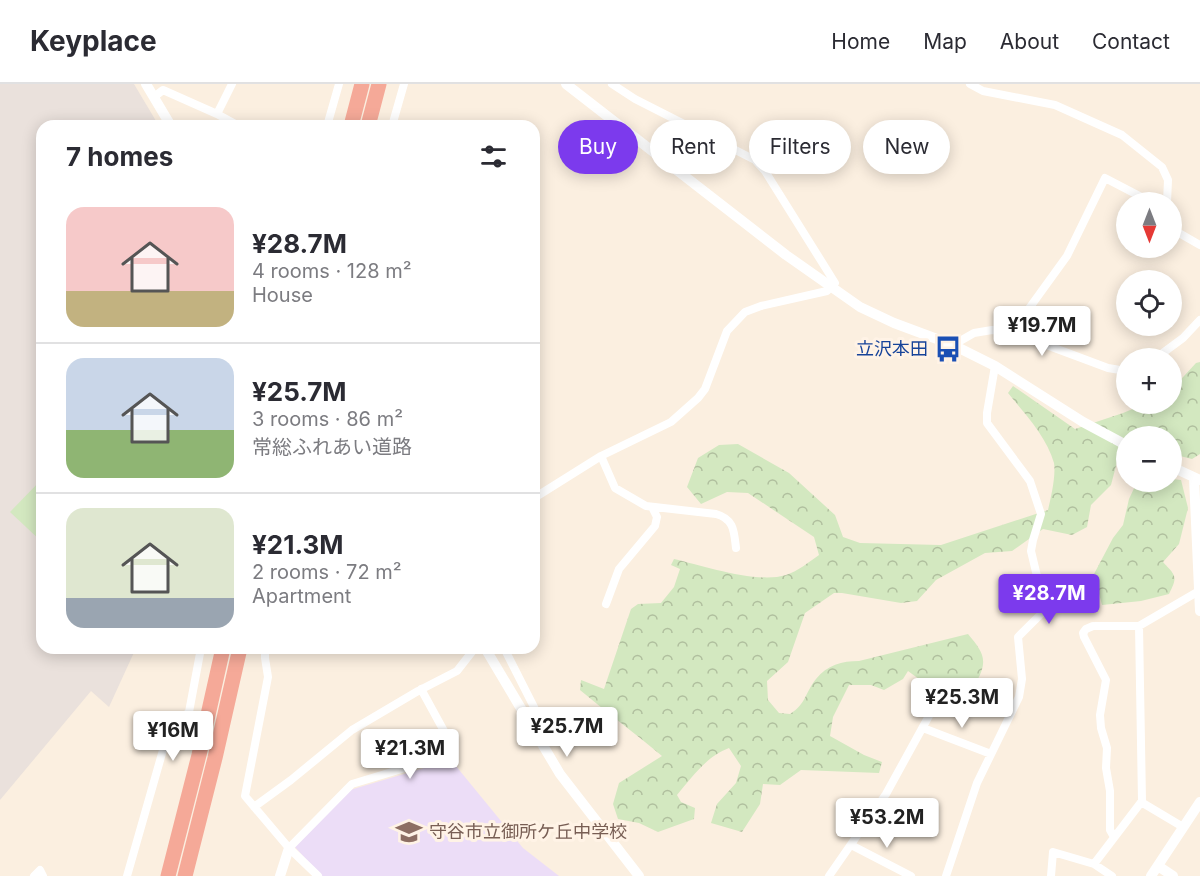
<!DOCTYPE html>
<meta charset="utf-8">
<style>
:root{--surface:#fff;--page:#f2f2f3;--text:#2b2b33;--muted:#7c7c81;--line:#e1e1e2;--accent:#7c3aed}
body{margin:0;font-family:Inter,"Noto Sans JP",sans-serif;background:var(--page);color:var(--text);height:100vh;display:flex;flex-direction:column;font-size:22px;white-space:nowrap}
*{box-sizing:border-box;margin:0}
p{font-size:20px;color:var(--muted)}
.icon{flex:none;width:33px;height:33px;fill:none;stroke:currentColor;stroke-width:2;stroke-linecap:round;stroke-linejoin:round}
.map{position:relative;flex:1;overflow:hidden}
.sheet{position:absolute;left:36px;top:36px;width:504px;height:534px;display:flex;flex-direction:column;background:var(--surface);border-radius:18px;box-shadow:0 3px 15px #0003}
.sheet>*{flex:none}
.banner{position:absolute;left:558px;top:36px;width:552px;height:54px;display:flex;gap:12px}
.needle{width:39px;rotate:180deg}
.tools{position:absolute;left:1116px;top:108px;display:grid;gap:12px}
.tools a{display:grid;place-items:center;width:66px;height:66px;border-radius:50%;background:var(--surface);box-shadow:0 3px 15px #0003;font-size:30px}
.price{position:absolute;translate:-50% -51px;padding:0 14px;border-radius:6px;background:#fff;color:#222;font-size:20px;line-height:39px;filter:drop-shadow(0 2px 3px #0008)}
.price::after{content:'';position:absolute;left:50%;top:36px;width:18px;height:14px;margin-left:-9px;background:inherit;clip-path:polygon(0 0,100% 0,50% 100%)}
.price.current{background:var(--accent);color:#fff}
ul{padding:0;list-style:none}
li{display:flex;align-items:center;gap:18px;height:150px;padding:0 30px}
li+li{border-top:2px solid var(--line)}
li span{display:grid;place-items:center;flex:none;width:168px;height:120px;border-radius:18px;color:#555}
li>.icon{margin-inline-start:auto}
span .icon{width:72px;height:72px;fill:#fffc;stroke-width:1}
li b{font-size:26px}
h2{display:flex;justify-content:space-between;align-items:center;height:72px;padding:0 30px;font-size:26px}
.pill{padding:0 21px;border-radius:27px;background:var(--surface);box-shadow:0 3px 15px #0003;font-size:21px;line-height:54px}
.pill.current{background:var(--accent);color:#fff}
header{display:flex;align-items:center;gap:36px;box-sizing:border-box;height:84px;padding:0 30px;background:var(--surface);border-bottom:2px solid var(--line)}
header strong{font-size:28px}
nav{display:flex;gap:33px;margin-inline-start:auto;font-size:21px}
.map>svg:first-child{display:block}
.industrial{fill:#eae1dc}
.education{fill:#ecddf7}
.forest{fill:url(#forest-crowns)}
.pitch{fill:#d3e8c0}
.lines{fill:none;stroke-linecap:round;stroke-linejoin:round}
.minor{stroke:#fff;stroke-width:8}
.tertiary{stroke:#fff;stroke-width:10}
.motorway{stroke:#f5a998;stroke-width:15}
.labels{text-anchor:middle;stroke-width:6;stroke-linejoin:round;paint-order:stroke}
.transit-label{font-size:18px;fill:#164399;stroke:#fff3e6;text-anchor:end}
.education-label{font-size:18px;fill:#785e54;stroke:#fff3e6;text-anchor:start}
</style>
<header>
<strong>Keyplace</strong>
<nav><a>Home</a><a>Map</a><a>About</a><a>Contact</a></nav>
</header>
<div class="map">
<svg width="1200" height="792" viewBox="0 0 1200 792">
<defs>
<pattern id="forest-crowns" width="20" height="18" patternUnits="userSpaceOnUse" patternTransform="scale(1.5)"><rect width="20" height="18" fill="#d3e8c0"/><path d="M2 6a3 3 0 1 1 6 0M12 15a3 3 0 1 1 6 0" fill="none" stroke="#b0bf9e"/></pattern>
</defs>
<rect width="100%" height="100%" fill="#fbefe0"/>
<path class="industrial" d="M 0,0 L 134,0 L 159,42 L 42,42 L 42,564 L 136,564 L 109,623 L 91,607 L 0,716 Z"/>
<path class="education" d="M 451,676 L 523,764 L 559,792 L 321,792 L 294,762 L 350,706 Z"/>
<path class="forest" d="M 1200,278 L 1200,370 L 1192,375 L 1172,370 L 1172,352 L 1126,352 L 1126,365 L 1117,378 L 1111,401 L 1091,421 L 1087,443 L 1072,451 L 1043,445 L 1012,467 L 985,469 L 936,496 L 917,517 L 901,519 L 842,509 L 834,509 L 805,529 L 788,578 L 767,597 L 768,616 L 779,629 L 790,630 C 806,620 805,609 816,595 C 827,581 842,577 859,577 L 968,550 C 982,567 989,575 977,597 L 945,595 L 923,598 L 908,587 L 903,595 L 884,606 L 871,601 L 849,601 L 833,633 L 830,652 L 864,671 L 882,678 L 879,689 L 801,686 L 780,701 L 763,700 L 760,720 L 742,748 L 711,739 L 717,720 L 736,699 L 741,682 L 729,664 C 707,672 692,693 677,711 L 681,718 L 695,724 L 694,735 L 658,748 L 639,739 L 618,735 L 613,720 L 619,699 L 662,672 C 635,649 607,629 580,606 L 581,596 L 604,605 L 631,525 L 638,520 L 661,519 L 674,503 L 680,485 L 671,481 L 674,475 C 704,482 757,500 786,491 C 798,487 809,478 819,471 L 814,453 L 748,409 L 727,408 L 701,420 L 687,403 L 698,374 L 719,361 L 738,360 L 789,389 L 835,431 L 843,453 L 860,459 L 941,461 L 1048,426 C 1051,413 1056,392 1054,379 C 1047,353 1025,330 1008,309 L 1013,302 L 1075,345 L 1123,329 L 1145,320 L 1172,320 L 1172,305 L 1196,279 Z
M 1172,395 L 1181,396 L 1188,424 L 1179,460 L 1163,478 C 1176,492 1178,492 1169,510 L 1141,517 L 1102,521 L 1094,490 L 1113,454 L 1123,441 L 1129,415 L 1137,398 L 1172,398 Z"/>
<path class="pitch" d="M 42,395 L 42,458 L 10,428 Z"/>
<g class="lines">
<path class="minor" d="M 970,0 L 983,7 L 1055,21 L 1122,51 L 1162,83 L 1168,96 L 1167,118
M 154,13 L 163,6 L 217,30 L 239,42
M 217,30 L 232,0
M 327,42 L 339,0
M 392,42 L 404,0
M 1172,145 L 1200,161
M 1012,248 L 1067,172 L 1105,94 L 1151,118
M 953,261 L 974,249 L 992,246 L 1009,247 L 1108,284 L 1126,287
M 1156,274 L 1183,254 L 1200,236
M 601,372 L 615,404 L 646,422 L 716,430 C 734,435 734,447 736,464
M 534,414 L 601,372 L 671,338 L 698,314 L 705,305 L 727,247 L 745,228 L 761,222 L 827,207 L 835,199 L 765,87 L 755,76 L 635,15 L 612,0
M 606,520 L 619,485 L 655,442 L 657,433 L 652,423
M 265,564 L 265,574 L 268,593 L 245,712 L 289,764 L 318,792
M 504,564 L 534,623 L 540,639 L 534,646
M 923,644 L 991,670
M 1141,718 L 1183,743
M 254,723 L 291,696 L 352,646 L 418,607 L 457,587 L 475,564
M 1114,753 L 1110,746 L 1110,707 L 1106,684 L 1107,664 L 1101,644 L 1100,631 L 1106,596 L 1084,553 L 1083,549 L 1086,545 L 1093,542 L 1139,542
M 851,761 L 911,792
M 289,764 L 352,700 L 448,671 L 444,647 L 421,605
M 1094,780 L 1142,717 L 1139,542 L 1199,507
M 34,792 L 40,786 L 43,792
M 127,792 L 169,645 L 189,628 L 201,564
M 829,792 L 886,710 L 930,630
M 946,792 L 977,699 L 1019,613 L 1022,595 L 1018,553 L 1041,530 L 1042,513 L 1031,467 L 1033,456 L 1041,430 L 1030,397 L 987,339 L 987,329 L 995,282
M 1051,792 L 1053,768 L 1094,780 L 1112,792"/>
<path class="tertiary" d="M 146,0 L 171,42
M 566,0 L 786,171 L 860,223 L 894,239 L 953,261 L 995,282 L 1083,338 L 1126,361
M 1172,383 L 1200,396
M 1194,394 L 1200,527
M 485,564 L 560,690 L 639,792
M 1158,782 L 1173,792
M 280,792 L 289,764
M 1151,792 L 1200,718"/>
<path class="motorway" d="M 351,42 L 362,0
M 368,42 L 379,0
M 168,792 L 199,671 L 223,564
M 185,792 L 215,674 L 240,564"/>
</g>
<defs>
<g id="bus-bare" transform="scale(2.07)"><path d="M-5-6H5V4H4V6H2V4H-2V6H-4V4H-5ZM-3.5-4V0h7V-4ZM-3.5 1.2v1.5H-2V1.2ZM2 1.2v1.5H3.5V1.2Z" fill="#1a4fb4" stroke="#fff3e6" stroke-width="2.5" paint-order="stroke"/></g>
<g id="school-bare" transform="scale(2.07)"><path d="M0-5L7-2L0 1L-7-2ZM-4 1L0 2.5L4 1V4Q0 6-4 4Z" fill="#8d6e63" stroke="#fff3e6" stroke-width="2.5" paint-order="stroke"/></g>
</defs>
<g fill-rule="evenodd">
<use href="#bus-bare" x="948" y="265"/>
<use href="#school-bare" x="409" y="748"/>
</g>
<g class="labels">
<g class="transit-label">
<text x="928" y="271">立沢本田</text>
</g>
<g class="education-label">
<text x="429" y="754">守谷市立御所ケ丘中学校</text>
</g>
</g>
</svg>
<div class="tools">
<a><svg class="needle" viewBox="-14 -14 28 28"><path d="M0-13l5 13h-10z" fill="#e53935"/><path d="M0 13l5-13h-10z" fill="#7c7c81"/></svg></a>
<a><svg class="icon" aria-label="locate" viewBox="0 0 24 24"><circle cx="12" cy="12" r="6"/><path d="M12 2v4M12 18v4M2 12h4M18 12h4"/></svg></a>
<a>+</a>
<a>−</a>
</div>
<b class="price" style="left:1042px;top:273px">¥19.7M</b>
<b class="price current" style="left:1049px;top:541px">¥28.7M</b>
<b class="price" style="left:962px;top:645px">¥25.3M</b>
<b class="price" style="left:567px;top:674px">¥25.7M</b>
<b class="price" style="left:173px;top:678px">¥16M</b>
<b class="price" style="left:410px;top:696px">¥21.3M</b>
<b class="price" style="left:887px;top:765px">¥53.2M</b>
<div class="banner">
<a class="pill current">Buy</a>
<a class="pill">Rent</a>
<a class="pill">Filters</a>
<a class="pill">New</a>
</div>
<section class="sheet">
<h2>7 homes<svg class="icon" aria-label="filters" viewBox="0 0 24 24"><path d="M4 7h16M4 17h16"/><circle cx="9" cy="7" r="2"/><circle cx="15" cy="17" r="2"/></svg></h2>
<ul>
<li><span style="background:linear-gradient(#f6c9c9 70%,#c2b280 0)"><svg class="icon" aria-label="home" viewBox="0 0 24 24"><path d="M3 11l9-7 9 7M6 9v11h12V9"/></svg></span><div><b>¥28.7M</b><p>4 rooms · 128 m²</p><p>House</p></div></li>
<li><span style="background:linear-gradient(#c9d6e8 60%,#8fb573 0)"><svg class="icon" aria-label="home" viewBox="0 0 24 24"><path d="M3 11l9-7 9 7M6 9v11h12V9"/></svg></span><div><b>¥25.7M</b><p>3 rooms · 86 m²</p><p>常総ふれあい道路</p></div></li>
<li><span style="background:linear-gradient(#dfe7d0 75%,#9aa5b1 0)"><svg class="icon" aria-label="home" viewBox="0 0 24 24"><path d="M3 11l9-7 9 7M6 9v11h12V9"/></svg></span><div><b>¥21.3M</b><p>2 rooms · 72 m²</p><p>Apartment</p></div></li>
</ul>
</section>
</div>
